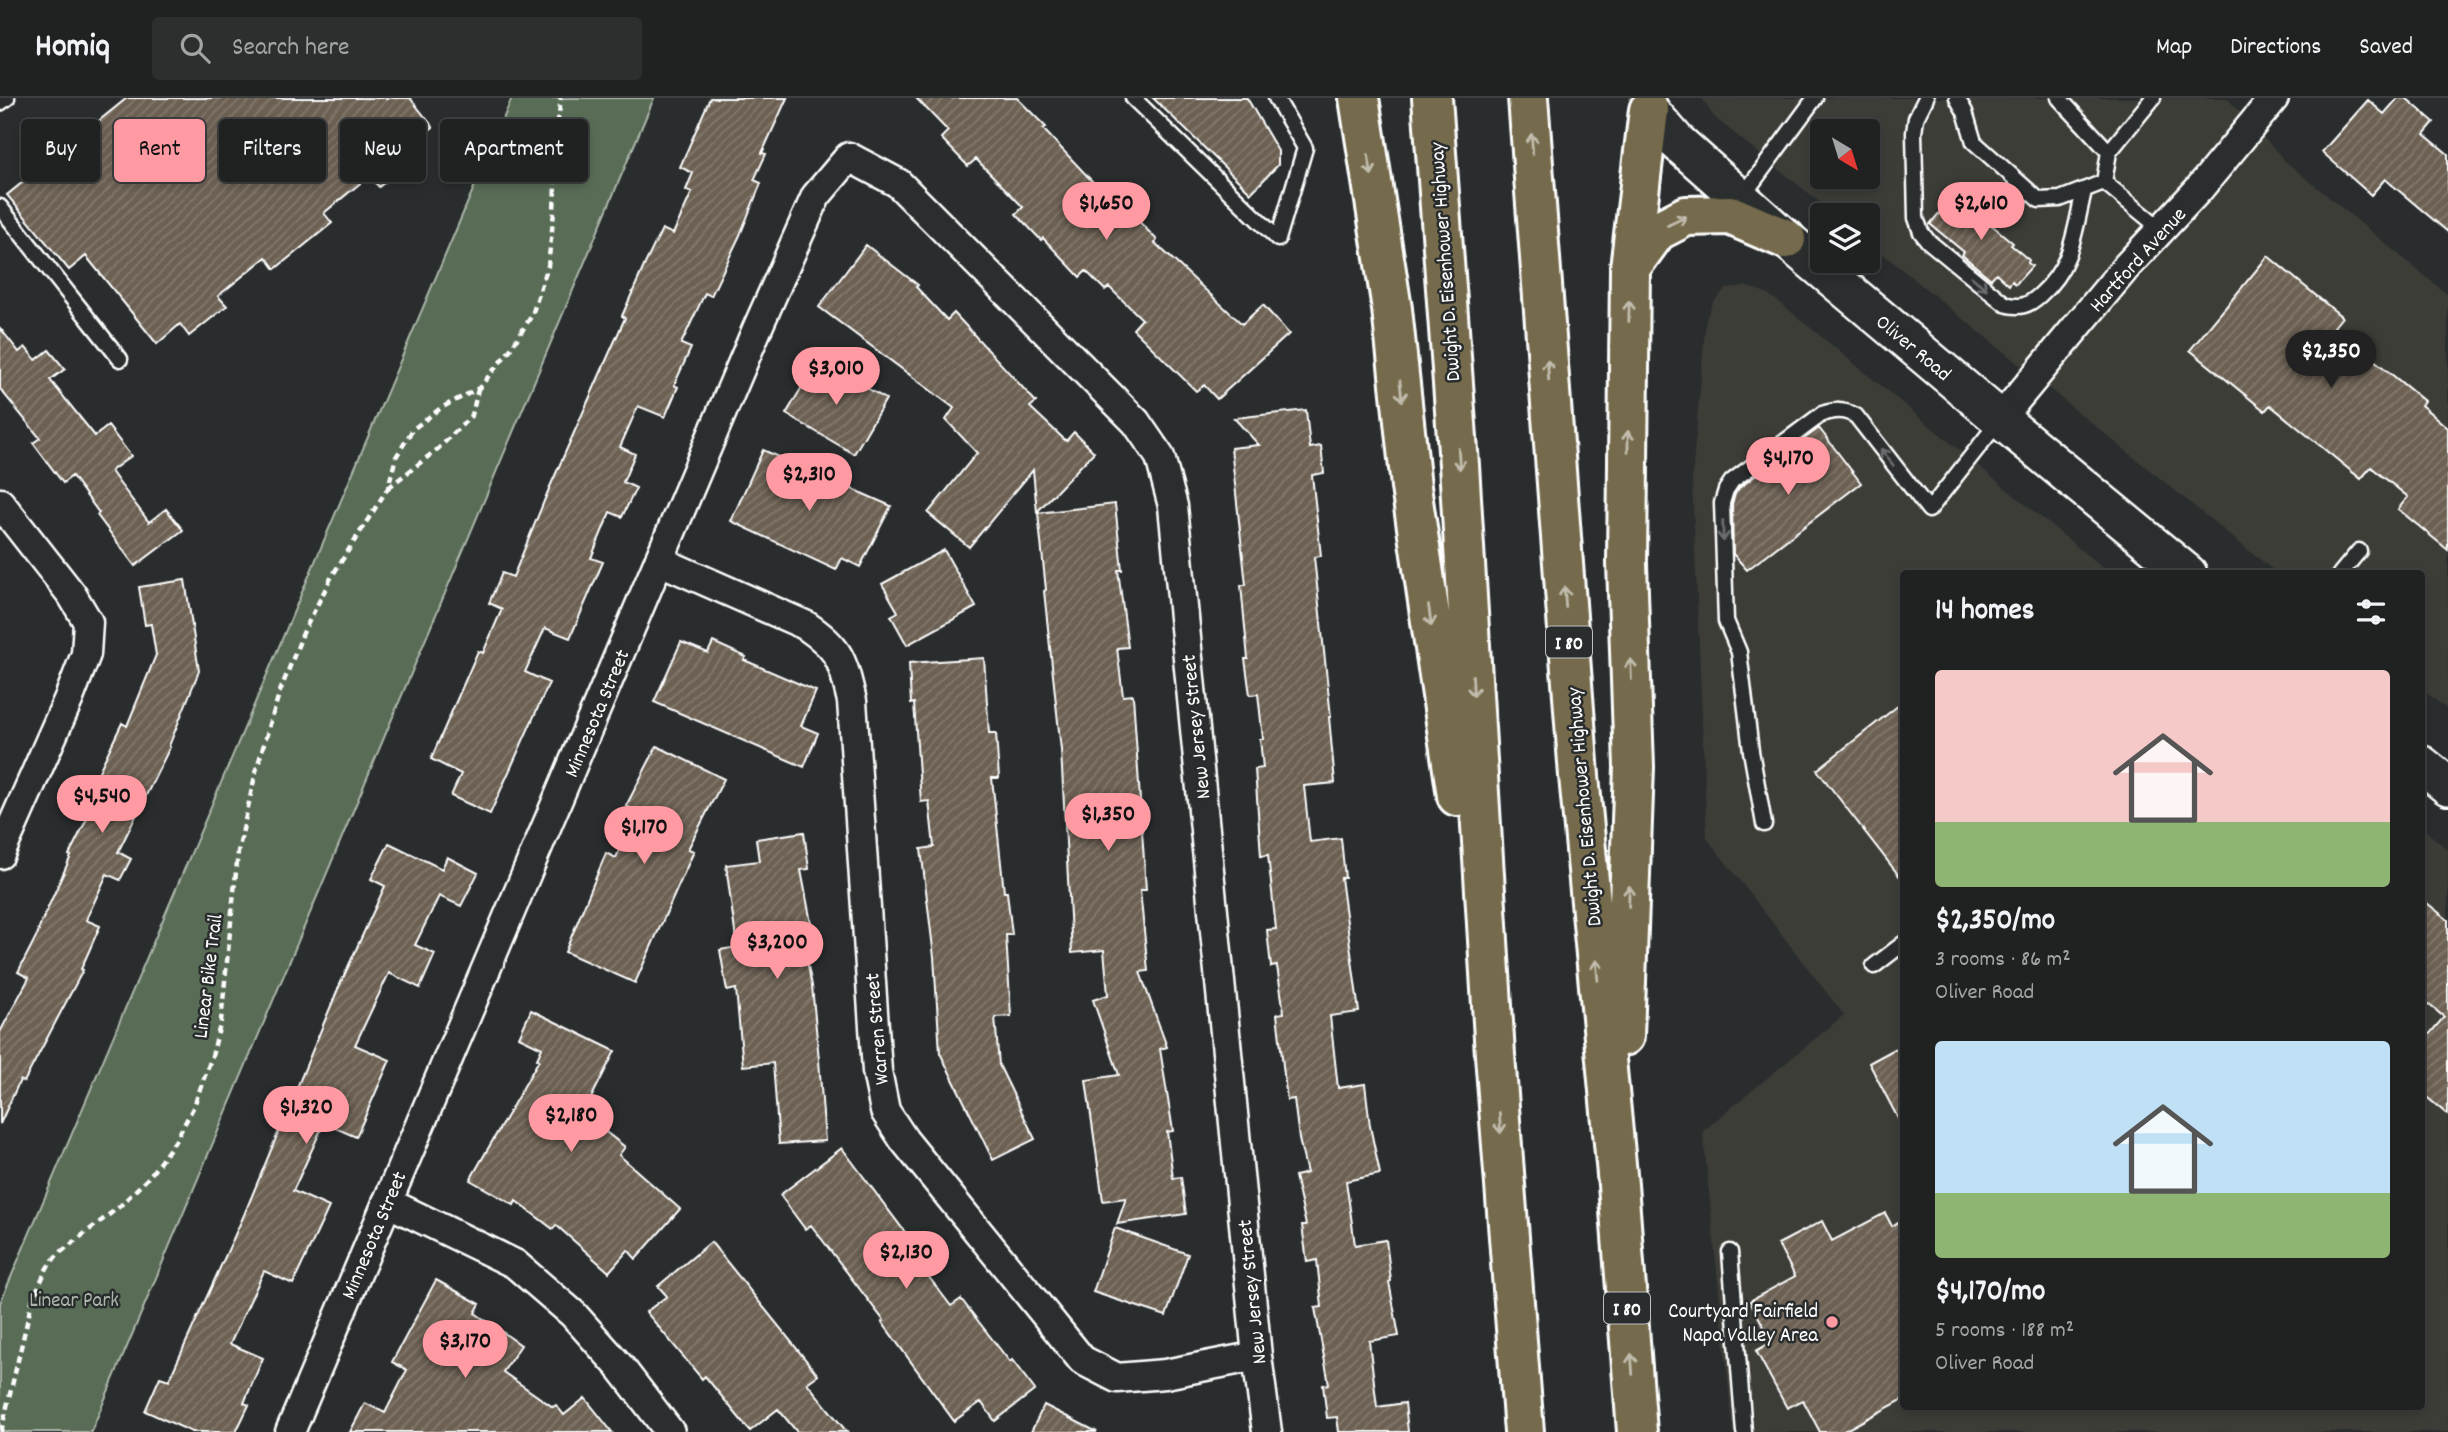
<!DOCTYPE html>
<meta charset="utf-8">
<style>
:root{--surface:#202222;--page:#2d2f2f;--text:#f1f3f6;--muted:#a2a4a5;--line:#3d3f40;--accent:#ff9aa2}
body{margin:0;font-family:Dekko,sans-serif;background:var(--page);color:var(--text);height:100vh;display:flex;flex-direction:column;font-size:26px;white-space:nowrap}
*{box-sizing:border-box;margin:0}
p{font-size:23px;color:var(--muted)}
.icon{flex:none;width:38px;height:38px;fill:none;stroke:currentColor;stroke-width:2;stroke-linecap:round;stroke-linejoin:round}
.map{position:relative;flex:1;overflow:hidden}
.panel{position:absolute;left:1900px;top:472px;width:525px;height:840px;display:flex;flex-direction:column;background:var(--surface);border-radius:7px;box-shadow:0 4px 10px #0003,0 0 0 2px var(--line)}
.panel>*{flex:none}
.hud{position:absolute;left:21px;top:21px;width:665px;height:63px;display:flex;gap:14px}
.needle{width:46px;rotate:142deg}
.tools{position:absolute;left:1810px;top:21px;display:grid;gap:14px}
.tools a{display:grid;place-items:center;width:70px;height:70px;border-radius:7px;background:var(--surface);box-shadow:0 4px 10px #0003,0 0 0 2px var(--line);font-size:35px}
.price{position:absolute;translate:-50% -60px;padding:0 16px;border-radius:24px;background:var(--accent);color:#111;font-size:23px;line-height:46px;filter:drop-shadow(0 2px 4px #0008)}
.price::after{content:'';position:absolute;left:50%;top:42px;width:21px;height:16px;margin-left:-10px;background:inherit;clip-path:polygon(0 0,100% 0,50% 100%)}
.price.current{background:#222;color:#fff}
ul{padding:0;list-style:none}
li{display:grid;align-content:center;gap:14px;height:371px;padding:0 35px}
li span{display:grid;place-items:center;height:217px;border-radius:7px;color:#555}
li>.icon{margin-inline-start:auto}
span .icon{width:126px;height:126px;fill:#fffc;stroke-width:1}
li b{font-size:30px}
h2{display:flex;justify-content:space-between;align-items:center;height:84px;padding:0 35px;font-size:30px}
.chip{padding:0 24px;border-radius:7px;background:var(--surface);box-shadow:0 4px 10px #0003,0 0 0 2px var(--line);font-size:24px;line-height:63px}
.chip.current{background:var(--accent);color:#111}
header{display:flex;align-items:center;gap:42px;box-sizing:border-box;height:98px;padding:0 35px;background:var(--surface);border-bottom:2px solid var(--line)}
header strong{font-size:33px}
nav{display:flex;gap:38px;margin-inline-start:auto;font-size:24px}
.search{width:490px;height:63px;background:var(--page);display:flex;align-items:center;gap:18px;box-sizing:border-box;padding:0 24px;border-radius:7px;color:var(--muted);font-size:26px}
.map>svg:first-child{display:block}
.built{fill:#3e3d39;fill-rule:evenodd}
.green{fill:#596c56;stroke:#acb6aa;stroke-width:2}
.building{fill:url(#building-hatch);stroke:#fff;stroke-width:2}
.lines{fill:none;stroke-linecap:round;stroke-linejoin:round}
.service-casing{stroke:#fff;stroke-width:19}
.minor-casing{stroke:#fff;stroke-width:33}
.tertiary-casing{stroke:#fff;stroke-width:42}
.motorway-casing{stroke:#fff;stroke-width:44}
.path{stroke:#fff;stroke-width:4.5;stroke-dasharray:7 5;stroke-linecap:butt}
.service{stroke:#2a2d2e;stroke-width:14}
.minor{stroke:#2a2d2e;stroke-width:28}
.tertiary{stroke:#2a2d2e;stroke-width:37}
.motorway{stroke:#756b4b;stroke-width:38}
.oneway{stroke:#c1bcae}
.oneway2{stroke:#6a6c6d}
.poi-dot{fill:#ff9aa2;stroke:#2a2d2e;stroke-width:2.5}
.labels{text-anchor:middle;stroke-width:5;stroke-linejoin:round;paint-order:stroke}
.shield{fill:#2a2d2e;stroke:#bfc0c0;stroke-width:2}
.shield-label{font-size:19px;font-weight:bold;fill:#fff}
.street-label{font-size:21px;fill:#fff;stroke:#2a2d2e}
.park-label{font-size:21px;fill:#acb6aa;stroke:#2a2d2e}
.poi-label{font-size:21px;fill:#fff;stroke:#2a2d2e;text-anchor:end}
</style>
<header>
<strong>Homiq</strong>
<div class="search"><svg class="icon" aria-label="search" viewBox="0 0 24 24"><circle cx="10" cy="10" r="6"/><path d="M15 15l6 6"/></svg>Search here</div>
<nav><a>Map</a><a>Directions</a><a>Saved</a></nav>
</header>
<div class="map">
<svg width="2448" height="1334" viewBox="0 0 2448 1334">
<defs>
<pattern id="building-hatch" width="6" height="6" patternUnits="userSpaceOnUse" patternTransform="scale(1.75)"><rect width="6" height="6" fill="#6c6153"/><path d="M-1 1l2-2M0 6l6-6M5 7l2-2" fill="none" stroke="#82796d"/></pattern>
</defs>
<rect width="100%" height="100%" fill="#2a2d2e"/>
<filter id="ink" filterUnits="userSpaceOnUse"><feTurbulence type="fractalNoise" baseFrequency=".0143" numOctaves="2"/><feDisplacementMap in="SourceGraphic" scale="14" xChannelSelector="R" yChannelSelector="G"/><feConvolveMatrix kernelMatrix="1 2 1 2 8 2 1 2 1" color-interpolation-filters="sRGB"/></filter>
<g filter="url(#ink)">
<path class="built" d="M 1702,0 L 2227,0 L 2286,64 L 2448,197 L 2448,612 L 2422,591 L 2422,476 L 2278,476 L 1867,143 L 1867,117 L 1836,117 L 1714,19 ZM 1822,33 L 1867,33 L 1867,79 L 1822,79 Z
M 1745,188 L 1764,194 L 1779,204 L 2110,476 L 1904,476 L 1904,1309 L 2422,1309 L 2422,730 L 2448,752 L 2448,1334 L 1733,1334 L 1703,1033 L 1844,917 L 1707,740 L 1692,380 L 1706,221 L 1713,204 L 1726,191 Z"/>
<path class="green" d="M 512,0 L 654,0 L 91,1334 L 0,1334 L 0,1205 Z"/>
<path class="building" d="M 127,0 L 410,0 L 433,29 L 408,49 L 416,59 L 379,89 L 369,78 L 324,115 L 332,125 L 275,171 L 266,159 L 218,198 L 227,208 L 189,238 L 180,226 L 157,246 L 86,158 L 69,172 L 7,97 Z
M 710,0 L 787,0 L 762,55 L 766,56 L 754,82 L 761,85 L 740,137 L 711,198 L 705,195 L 681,246 L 691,250 L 674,287 L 678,289 L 665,319 L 638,308 L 620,349 L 635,356 L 623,384 L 636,390 L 622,419 L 610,414 L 591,460 L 603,464 L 570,540 L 545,530 L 525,574 L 549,585 L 490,716 L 451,698 L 461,676 L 431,661 L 478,553 L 483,555 L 502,511 L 489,505 L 502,475 L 513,479 L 549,391 L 625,220 L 622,218 L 645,166 L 662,131 L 673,136 L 692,94 L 686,92 L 693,75 L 680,69 Z
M 916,0 L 1017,0 L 1046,29 L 1043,31 L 1107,99 L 1111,94 L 1157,142 L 1155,145 L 1242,226 L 1263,207 L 1289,236 L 1217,301 L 1204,287 L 1196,293 L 1133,231 L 1142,221 L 1109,189 L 1105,192 L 1086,173 L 1080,179 L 1043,140 L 1041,142 L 1016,116 L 1023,109 L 976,61 L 968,68 L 941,40 L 948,33 Z
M 1153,0 L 1247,0 L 1278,53 L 1278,67 L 1251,95 Z
M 2398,0 L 2406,0 L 2434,24 L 2424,36 L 2448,56 L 2448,134 L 2385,81 L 2371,97 L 2322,54 L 2368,2 L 2384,16 Z
M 1955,96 L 2013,145 L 2011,147 L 2029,162 L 2028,165 L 2032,168 L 2016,186 L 2012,183 L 2009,187 L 1996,175 L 1991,181 L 1962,157 L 1964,154 L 1930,126 Z
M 866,147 L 918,187 L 916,189 L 947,222 L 954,215 L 1036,304 L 1030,309 L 1066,343 L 1074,334 L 1094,354 L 1037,414 L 1033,372 L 969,449 L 928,415 L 977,355 L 946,322 L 954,310 L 819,209 Z
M 2268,158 L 2342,219 L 2334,229 L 2424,303 L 2421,307 L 2448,330 L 2448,452 L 2398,411 L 2408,399 L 2371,369 L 2361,381 L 2270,307 L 2265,313 L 2190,252 Z
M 0,230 L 19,254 L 25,249 L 36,262 L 49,252 L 65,271 L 50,282 L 95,338 L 108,328 L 131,358 L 111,373 L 120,386 L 149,424 L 166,411 L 183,432 L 135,468 L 97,417 L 99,415 L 72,378 L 63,385 L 33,345 L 40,340 L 0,291 Z
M 818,262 L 886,301 L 854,356 L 786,316 Z
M 1306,312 L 1310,350 L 1321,348 L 1324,375 L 1312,377 L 1321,458 L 1314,459 L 1331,619 L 1329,619 L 1335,685 L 1304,688 L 1310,744 L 1341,740 L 1345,780 L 1341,780 L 1359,914 L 1330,918 L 1338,990 L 1365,986 L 1370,1028 L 1380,1076 L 1346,1083 L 1355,1147 L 1386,1142 L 1391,1183 L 1389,1184 L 1399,1238 L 1369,1243 L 1377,1309 L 1405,1305 L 1408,1334 L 1339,1334 L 1337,1319 L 1327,1320 L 1323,1287 L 1329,1286 L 1315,1210 L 1322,1209 L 1317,1162 L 1307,1164 L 1302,1127 L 1306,1127 L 1295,1078 L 1307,1075 L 1299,1041 L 1294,1001 L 1287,1002 L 1277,916 L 1284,915 L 1277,868 L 1271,869 L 1267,832 L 1276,831 L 1268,757 L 1261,758 L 1255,671 L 1263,670 L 1260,641 L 1263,641 L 1258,596 L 1250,597 L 1245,561 L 1248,561 L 1241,487 L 1246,487 L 1231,350 L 1259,347 L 1234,320 Z
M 1819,330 L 1861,385 L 1747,472 L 1733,456 L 1732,406 L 1735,396 L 1739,390 Z
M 763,352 L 891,408 L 860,469 L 842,460 L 836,472 L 731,423 Z
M 1115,406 L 1122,472 L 1118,472 L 1128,549 L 1117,550 L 1123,598 L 1133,597 L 1146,792 L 1140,792 L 1148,873 L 1140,874 L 1167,949 L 1160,951 L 1173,1033 L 1167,1034 L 1173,1080 L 1181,1079 L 1186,1116 L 1117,1126 L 1126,1100 L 1103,1103 L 1086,982 L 1119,977 L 1093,902 L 1108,897 L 1104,852 L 1072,855 L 1061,652 L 1044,493 L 1046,492 L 1038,415 Z
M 944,452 L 976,509 L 907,547 L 891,518 L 898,514 L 882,486 Z
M 185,482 L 199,573 L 169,648 L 170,649 L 118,754 L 131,761 L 120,782 L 107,776 L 86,822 L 100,828 L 81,871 L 83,872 L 24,984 L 20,982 L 0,1026 L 0,934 L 29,880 L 18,874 L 39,833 L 38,832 L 71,758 L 69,757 L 101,692 L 92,688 L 122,625 L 127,628 L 156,557 L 151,526 L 145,527 L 139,489 Z
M 681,544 L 708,555 L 713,544 L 746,559 L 744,562 L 816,593 L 801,628 L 818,635 L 804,669 L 654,604 Z
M 984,560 L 989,635 L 996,635 L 999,680 L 992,680 L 1004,794 L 1007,794 L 1012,837 L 1006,837 L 1011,918 L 995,919 L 999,967 L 1035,1041 L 993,1062 L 940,955 L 934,859 L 921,751 L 934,749 L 929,703 L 921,704 L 914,605 L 911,606 L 909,565 Z
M 1904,603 L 1904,784 L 1817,672 Z
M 657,648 L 724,681 L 688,751 L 694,753 L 635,885 L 565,854 L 606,755 L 616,760 L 636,713 L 626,708 Z
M 804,734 L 809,771 L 801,772 L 816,851 L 805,853 L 812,888 L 819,962 L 825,1043 L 779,1046 L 773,965 L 743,968 L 736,891 L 727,893 L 720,852 L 737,849 L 726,767 L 759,763 L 756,741 Z
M 389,745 L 442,771 L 447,759 L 478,775 L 461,808 L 439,798 L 415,847 L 435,856 L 420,890 L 389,875 L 355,947 L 390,962 L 356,1039 L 324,1025 L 293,1093 L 329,1109 L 293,1186 L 264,1173 L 230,1246 L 263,1260 L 244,1305 L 249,1307 L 236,1334 L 192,1334 L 145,1313 L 160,1279 L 169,1282 L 244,1117 L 338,891 L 385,788 L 371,781 Z
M 2422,801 L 2448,822 L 2448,1017 L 2422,995 L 2422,945 L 2444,919 L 2422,901 Z
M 531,912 L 615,953 L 583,1016 L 625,1049 L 619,1057 L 680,1111 L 636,1161 L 628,1152 L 609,1174 L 556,1127 L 553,1131 L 516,1103 L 514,1107 L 470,1082 L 539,962 L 537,961 L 542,950 L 519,939 Z
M 1904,946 L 1904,1032 L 1869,965 Z
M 842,1050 L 908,1138 L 912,1135 L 933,1162 L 922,1170 L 951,1208 L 961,1201 L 1010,1264 L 1012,1262 L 1035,1292 L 995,1323 L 981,1304 L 954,1323 L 882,1224 L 884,1223 L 811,1127 L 805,1131 L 780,1097 Z
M 1885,1115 L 1892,1128 L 1904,1120 L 1904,1301 L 1842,1334 L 1820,1334 L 1803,1302 L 1787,1310 L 1756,1253 L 1772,1244 L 1750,1203 L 1795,1178 L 1778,1146 L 1822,1123 L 1832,1143 Z
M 1115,1130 L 1188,1156 L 1166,1218 L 1093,1194 Z
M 711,1144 L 818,1277 L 807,1285 L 847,1334 L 797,1334 L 778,1311 L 750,1333 L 705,1278 L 702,1281 L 646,1214 L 667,1198 L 658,1188 Z
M 436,1182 L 480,1206 L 475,1215 L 521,1247 L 503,1274 L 553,1309 L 556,1307 L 564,1317 L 585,1300 L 612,1334 L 350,1334 L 365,1305 L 385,1315 L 407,1272 L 392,1264 Z
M 1044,1307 L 1097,1334 L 1031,1334 Z"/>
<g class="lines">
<g class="service-casing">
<path id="service" d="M 1133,0 L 1278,141 L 1305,50 L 1276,0
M 1926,0 L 1916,20 L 1914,35 L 1916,120 L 1921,134 L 1928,143 L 2005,206 C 2020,211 2029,207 2040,197 C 2073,168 2074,134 2084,93
M 1957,0 L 1965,14 L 1974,44 L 2039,102 L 2060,101 L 2104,84
M 2059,0 L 2109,54 L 2153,0
M 0,5 L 7,0
M 2109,54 L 2104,84 L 2161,131
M 1742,99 L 1815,0
M 0,109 L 120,261
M 2340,476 L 2359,453
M 1764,726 L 1751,653 L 1739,554 L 1726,523 L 1722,405 L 1726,392 L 1732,383 L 1822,316 C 1835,312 1843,311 1856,318 L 1929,412 L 1999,323
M 1874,868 L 1904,845
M 1730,1154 L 1744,1334"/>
</g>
<g class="minor-casing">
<path id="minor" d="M 2000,321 L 2127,168 L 2199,91 L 2274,0
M 0,405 L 72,497 L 88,524 L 86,556 L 69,600 L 0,756
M 660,463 L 805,527 C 841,551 842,562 852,603 L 877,973 L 885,1013 L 904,1042 L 1082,1262 L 1117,1280 L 1165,1276 L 1257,1258
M 387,1104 L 515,1166 L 573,1216 L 621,1270 L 670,1334
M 290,1334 L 757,231 L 816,98 L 849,59 L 898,85 L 1136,324 L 1160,359 L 1173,408 L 1257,1258 L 1267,1334"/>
</g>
<g class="tertiary-casing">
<path id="tertiary" d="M 1649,12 L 1676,43 L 1786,141 L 2000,321 L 2188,476
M 2422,667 L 2448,688"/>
</g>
<g class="motorway-casing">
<path id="motorway" d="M 1359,0 L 1392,211 L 1411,389 L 1457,698
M 1432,0 L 1459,367 L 1495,957 L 1524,1334
M 1528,0 L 1579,678 L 1618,1087 L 1637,1334
M 1630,170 L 1657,133 L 1686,118 L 1730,117 L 1786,141
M 1624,938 L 1634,669 L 1627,465 L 1630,170 L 1649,12"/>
</g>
<path class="path" d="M 388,390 L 439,350 L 472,317 L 478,291
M 1,1334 L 32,1203 L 47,1170 L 57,1157 L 119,1109 L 149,1079 L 176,1042 L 194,1008 L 212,958 L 221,923 L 238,754 L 256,673 L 279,596 L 303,535 L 332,478 L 388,390 L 396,359 L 413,331 L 441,310 L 479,290 L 510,252 L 532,217 L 548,168 L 554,114 L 557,31 L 561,0"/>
<use href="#service" class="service"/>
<use href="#minor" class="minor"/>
<use href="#tertiary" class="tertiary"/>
<use href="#motorway" class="motorway"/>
</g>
<defs><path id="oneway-shaft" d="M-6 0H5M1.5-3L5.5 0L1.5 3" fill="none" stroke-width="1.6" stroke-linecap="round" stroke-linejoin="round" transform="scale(1.75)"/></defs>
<g class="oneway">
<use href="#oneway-shaft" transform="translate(1532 46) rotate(-94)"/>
<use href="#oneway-shaft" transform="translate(1370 67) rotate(81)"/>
<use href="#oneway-shaft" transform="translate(1677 123) rotate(-26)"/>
<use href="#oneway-shaft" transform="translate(1629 213) rotate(-89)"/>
<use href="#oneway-shaft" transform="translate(1548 272) rotate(-94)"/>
<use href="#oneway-shaft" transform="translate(1401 293) rotate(84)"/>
<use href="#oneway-shaft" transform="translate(1628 343) rotate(-90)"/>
<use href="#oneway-shaft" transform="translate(1459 361) rotate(86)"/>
<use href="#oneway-shaft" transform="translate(1565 499) rotate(-94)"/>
<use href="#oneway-shaft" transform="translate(1430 518) rotate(82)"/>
<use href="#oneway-shaft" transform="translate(1631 571) rotate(-92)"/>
<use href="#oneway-shaft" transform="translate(1473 588) rotate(87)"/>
<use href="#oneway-shaft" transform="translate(1629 798) rotate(-88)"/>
<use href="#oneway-shaft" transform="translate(1597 872) rotate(-95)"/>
<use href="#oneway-shaft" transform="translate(1500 1025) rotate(86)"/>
<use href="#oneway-shaft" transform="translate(1632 1266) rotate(-94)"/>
</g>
<g class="oneway2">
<use href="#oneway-shaft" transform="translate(1979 185) rotate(40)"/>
<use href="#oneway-shaft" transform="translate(1887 359) rotate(-127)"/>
<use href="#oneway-shaft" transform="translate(1723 433) rotate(88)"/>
</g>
</g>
<circle class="poi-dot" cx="1832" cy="1224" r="7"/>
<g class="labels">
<g class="shield">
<rect x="1546" y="528.5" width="46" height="31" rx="5"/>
<rect x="1604" y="1194.5" width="46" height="31" rx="5"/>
</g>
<g class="shield-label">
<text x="1569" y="551">I 80</text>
<text x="1627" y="1217">I 80</text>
</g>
<g class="street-label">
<text transform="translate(2137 161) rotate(-48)" y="7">Hartford Avenue</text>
<text transform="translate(1444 164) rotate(-94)" y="7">Dwight D. Eisenhower Highway</text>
<text transform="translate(1914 249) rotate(40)" y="7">Oliver Road</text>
<text transform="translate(596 615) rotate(-67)" y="7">Minnesota Street</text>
<text transform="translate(1195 629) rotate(-96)" y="7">New Jersey Street</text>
<text transform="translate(1583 709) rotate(-95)" y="7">Dwight D. Eisenhower Highway</text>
<text transform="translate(207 878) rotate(-83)" y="7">Linear Bike Trail</text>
<text transform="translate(876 931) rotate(-95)" y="7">Warren Street</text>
<text transform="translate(373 1137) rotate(-67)" y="7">Minnesota Street</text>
<text transform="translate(1251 1194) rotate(-96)" y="7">New Jersey Street</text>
</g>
<g class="park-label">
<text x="74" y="1208">Linear Park</text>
</g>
<g class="poi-label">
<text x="1818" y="1219">Courtyard Fairfield<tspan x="1818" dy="24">Napa Valley Area</tspan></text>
</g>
</g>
</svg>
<div class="tools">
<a><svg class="needle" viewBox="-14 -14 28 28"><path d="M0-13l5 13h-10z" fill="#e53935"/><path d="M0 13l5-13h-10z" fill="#a2a4a5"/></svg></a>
<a><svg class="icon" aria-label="layers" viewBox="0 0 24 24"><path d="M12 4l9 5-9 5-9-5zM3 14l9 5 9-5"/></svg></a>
</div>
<b class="price" style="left:1106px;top:144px">$1,650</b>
<b class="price" style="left:1981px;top:144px">$2,610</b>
<b class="price current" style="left:2331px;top:292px">$2,350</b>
<b class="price" style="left:836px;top:309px">$3,010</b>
<b class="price" style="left:1788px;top:399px">$4,170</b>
<b class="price" style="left:809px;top:415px">$2,310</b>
<b class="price" style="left:102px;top:737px">$4,540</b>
<b class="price" style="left:1108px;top:755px">$1,350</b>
<b class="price" style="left:644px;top:768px">$1,170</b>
<b class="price" style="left:777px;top:883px">$3,200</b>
<b class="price" style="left:306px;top:1048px">$1,320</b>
<b class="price" style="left:571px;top:1056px">$2,180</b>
<b class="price" style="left:906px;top:1193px">$2,130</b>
<b class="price" style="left:465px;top:1282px">$3,170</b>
<div class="hud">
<a class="chip">Buy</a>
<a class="chip current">Rent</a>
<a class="chip">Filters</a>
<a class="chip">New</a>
<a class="chip">Apartment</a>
</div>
<section class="panel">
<h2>14 homes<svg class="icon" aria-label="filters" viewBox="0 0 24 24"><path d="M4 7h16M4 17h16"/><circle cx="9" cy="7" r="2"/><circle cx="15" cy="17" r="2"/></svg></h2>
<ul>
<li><span style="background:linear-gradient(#f6c9c9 70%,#8fb573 0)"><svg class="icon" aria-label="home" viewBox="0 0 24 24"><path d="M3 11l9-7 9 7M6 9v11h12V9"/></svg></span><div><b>$2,350/mo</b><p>3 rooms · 86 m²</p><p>Oliver Road</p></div></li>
<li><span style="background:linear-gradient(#bfe0f5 70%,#8fb573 0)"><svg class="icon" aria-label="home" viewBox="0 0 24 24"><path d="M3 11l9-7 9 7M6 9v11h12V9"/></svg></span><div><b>$4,170/mo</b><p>5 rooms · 188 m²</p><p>Oliver Road</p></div></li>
</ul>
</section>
</div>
